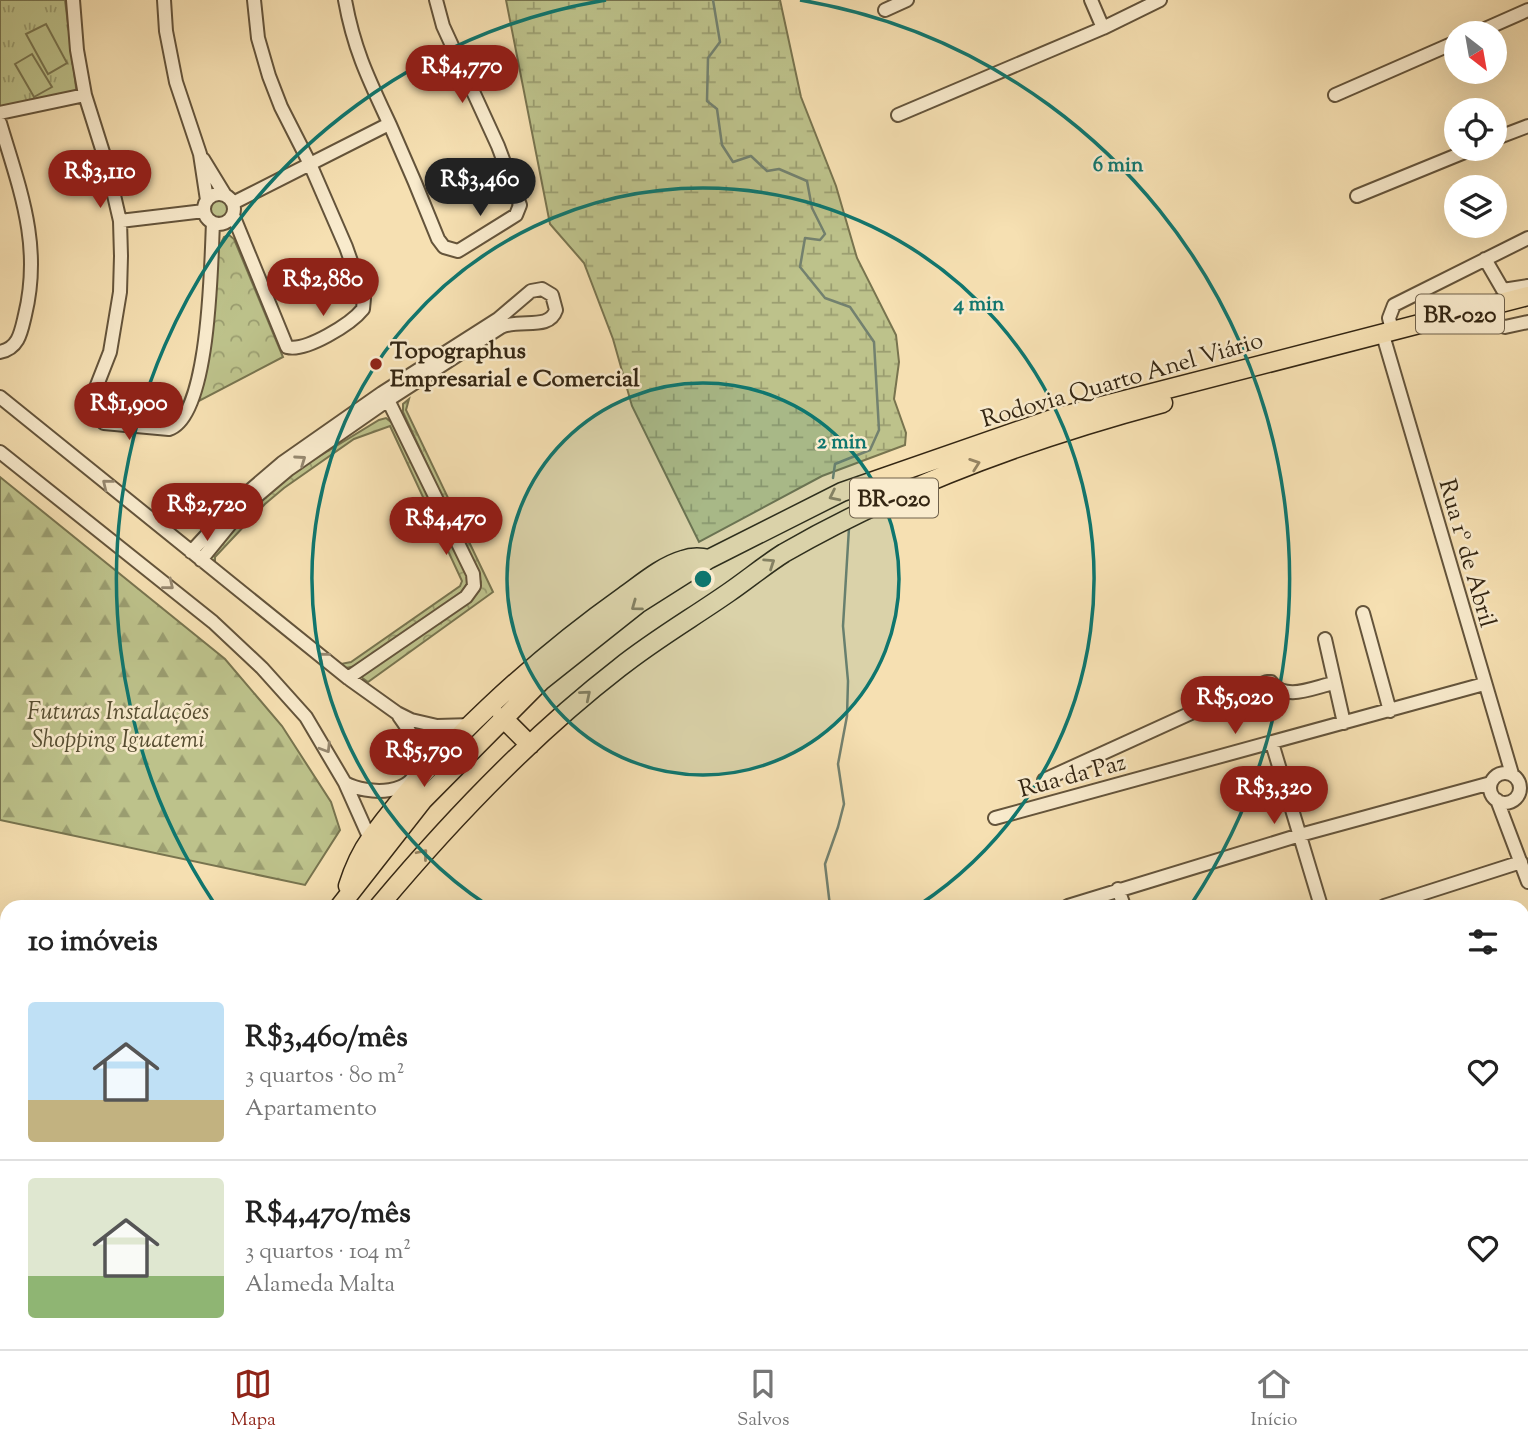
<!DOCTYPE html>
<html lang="pt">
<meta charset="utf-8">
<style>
:root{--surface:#fff;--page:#f2f2f2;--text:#222;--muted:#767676;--line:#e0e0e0;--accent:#8f2418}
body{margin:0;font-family:"Sorts Mill Goudy",serif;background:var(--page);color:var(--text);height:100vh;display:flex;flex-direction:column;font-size:26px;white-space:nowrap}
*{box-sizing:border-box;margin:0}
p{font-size:23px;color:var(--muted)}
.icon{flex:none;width:38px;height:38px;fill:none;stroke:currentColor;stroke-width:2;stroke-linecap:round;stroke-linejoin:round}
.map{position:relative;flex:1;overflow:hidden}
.sheet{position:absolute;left:0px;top:900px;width:1530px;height:450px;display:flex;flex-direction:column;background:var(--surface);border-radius:21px 21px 0 0;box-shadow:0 7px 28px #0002}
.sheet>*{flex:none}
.needle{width:46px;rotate:149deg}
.tools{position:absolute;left:1444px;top:21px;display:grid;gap:14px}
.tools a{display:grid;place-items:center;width:63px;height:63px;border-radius:50%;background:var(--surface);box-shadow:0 7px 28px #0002;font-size:35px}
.price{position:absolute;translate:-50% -60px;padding:0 16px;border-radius:24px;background:var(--accent);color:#fff;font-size:23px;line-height:46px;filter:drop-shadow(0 2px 4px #0008)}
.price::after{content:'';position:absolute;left:50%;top:42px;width:21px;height:16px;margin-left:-10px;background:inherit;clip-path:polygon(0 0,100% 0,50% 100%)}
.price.active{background:#222;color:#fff}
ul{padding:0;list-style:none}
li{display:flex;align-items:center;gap:21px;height:175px;padding:0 28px}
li+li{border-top:2px solid var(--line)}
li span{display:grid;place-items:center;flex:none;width:196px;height:140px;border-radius:7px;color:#555}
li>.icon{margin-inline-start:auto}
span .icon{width:84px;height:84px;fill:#fffc;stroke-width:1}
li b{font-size:30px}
h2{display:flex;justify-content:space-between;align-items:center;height:84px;padding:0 28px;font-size:30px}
.tabs{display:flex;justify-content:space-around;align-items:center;height:98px;border-top:2px solid var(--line);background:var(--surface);font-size:19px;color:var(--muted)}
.tabs a{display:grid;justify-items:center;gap:4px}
.tabs .active{color:var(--accent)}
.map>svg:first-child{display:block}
.grass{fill:url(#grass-tufts);stroke:#78744f;stroke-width:2}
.forest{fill:url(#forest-firs);stroke:#78744f;stroke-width:2}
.wetland{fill:url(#wetland-marsh);stroke:#78744f;stroke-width:2}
.park{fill:url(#park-crowns);stroke:#78744f;stroke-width:2;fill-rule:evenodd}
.pitch{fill:#bdc28b;stroke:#78744f;stroke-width:2}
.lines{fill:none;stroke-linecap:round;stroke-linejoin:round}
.stream{stroke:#73816f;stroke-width:2.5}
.minor-casing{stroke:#64543b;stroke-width:16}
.highway-casing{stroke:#342613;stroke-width:21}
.minor{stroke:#f9ebcd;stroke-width:12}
.highway{stroke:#f6e0b2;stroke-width:18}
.oneway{stroke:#968870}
.oneway2{stroke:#958362}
.ring{fill:none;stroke:#0f766e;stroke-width:3.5}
.poi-dot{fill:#8f2418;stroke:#f9ebcd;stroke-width:2.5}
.labels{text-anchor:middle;stroke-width:5;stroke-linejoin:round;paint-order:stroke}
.shield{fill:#f9ebcd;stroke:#6f614b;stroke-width:2}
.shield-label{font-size:23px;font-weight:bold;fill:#342613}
.poi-label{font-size:24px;font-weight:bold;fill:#342613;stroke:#f9ebcd;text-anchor:start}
.street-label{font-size:24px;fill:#342613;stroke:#f9ebcd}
.park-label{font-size:24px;font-style:italic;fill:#564d31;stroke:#f9ebcd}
.centre{fill:#0f766e;stroke:#f9ebcd;stroke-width:3.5}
.ring-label{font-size:21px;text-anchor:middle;font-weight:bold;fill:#0f766e;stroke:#f9ebcd;stroke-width:5;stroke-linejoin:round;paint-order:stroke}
</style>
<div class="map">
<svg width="1528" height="1349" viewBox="0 0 1528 1349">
<defs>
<pattern id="grass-tufts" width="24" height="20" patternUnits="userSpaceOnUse" patternTransform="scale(1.75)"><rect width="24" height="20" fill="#bdc28b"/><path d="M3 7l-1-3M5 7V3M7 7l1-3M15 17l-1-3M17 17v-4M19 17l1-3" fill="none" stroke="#9a9d70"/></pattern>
<pattern id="forest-firs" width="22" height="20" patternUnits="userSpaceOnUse" patternTransform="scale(1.75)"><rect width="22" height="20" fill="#bdc28b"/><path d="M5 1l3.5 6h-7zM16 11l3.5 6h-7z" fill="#9a9d70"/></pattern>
<pattern id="wetland-marsh" width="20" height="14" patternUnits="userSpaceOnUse" patternTransform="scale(1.75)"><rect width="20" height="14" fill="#bdc28b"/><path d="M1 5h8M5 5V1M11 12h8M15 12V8" fill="none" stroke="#9a9d70"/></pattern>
<pattern id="park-crowns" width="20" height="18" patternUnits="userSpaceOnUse" patternTransform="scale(1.75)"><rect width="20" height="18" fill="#bdc28b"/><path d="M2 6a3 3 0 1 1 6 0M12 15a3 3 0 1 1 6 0" fill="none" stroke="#9a9d70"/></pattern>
</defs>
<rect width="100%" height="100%" fill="#f6e0b2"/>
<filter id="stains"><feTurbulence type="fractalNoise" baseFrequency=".00286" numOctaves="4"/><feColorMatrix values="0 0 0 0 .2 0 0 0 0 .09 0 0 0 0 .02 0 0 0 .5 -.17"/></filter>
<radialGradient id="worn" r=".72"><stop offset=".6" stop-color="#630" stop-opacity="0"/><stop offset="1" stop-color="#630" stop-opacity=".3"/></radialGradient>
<path class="grass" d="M 0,0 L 65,0 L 77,95 L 0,111 Z
M206 210a13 13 0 1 1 26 0a13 13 0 1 1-26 0Z"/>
<path class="forest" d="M 0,477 L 225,659 L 282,726 L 331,802 L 340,830 L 305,885 L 0,820 Z"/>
<path class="wetland" d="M 506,0 L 780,0 L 801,97 L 836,186 L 857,258 L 896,335 L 899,362 L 894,399 L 906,433 L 905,445 L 822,476 L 699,542 L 632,406 L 613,339 L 584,263 L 550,224 Z"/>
<path class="park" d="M 229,235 L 234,239 L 283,357 L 197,402 L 217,251 L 224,237 Z
M 409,399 L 406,410 L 493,592 L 368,682 L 361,677 L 363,673 L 469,600 L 479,591 L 481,582 L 403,412 L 403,404 Z
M 386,418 L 392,423 L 468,576 L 468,582 L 462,592 L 356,666 L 346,668 L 205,561 L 237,522 L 277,482 L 379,420 ZM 390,426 L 462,581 L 460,586 L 351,662 L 341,664 L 218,566 L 215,563 L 215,557 L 265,504 L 284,488 L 354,439 Z"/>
<path class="pitch" d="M 46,24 L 67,63 L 48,74 L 26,34 Z
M 32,54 L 52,87 L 34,97 L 15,64 Z"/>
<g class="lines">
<path class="stream" d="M 713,0 L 720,42 L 708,58 L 707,101 L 717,109 L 722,145 L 733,162 L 751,156 L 767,171 L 779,169 L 807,181 L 812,208 L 825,234 L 820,240 L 805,238 L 800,267 L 825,298 L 850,307 L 874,342 L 879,430 L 870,450 L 835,464 L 833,478
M 830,906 L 825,864 L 838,827 L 844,804 L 838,764 L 847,716 L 848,681 L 843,626 L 849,528
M 986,1342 L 988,1349
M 1110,1342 L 1113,1349"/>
<g class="minor-casing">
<path id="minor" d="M 73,0 L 77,50 L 85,95 L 107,165 L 120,221 L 121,256 L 120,292 L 110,352 L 92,398 L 91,406 L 94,413 L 104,423 L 169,429 C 210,417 211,262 213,223
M 164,0 L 166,31 L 176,82 L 200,154 L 207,200
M 345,0 C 354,50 369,80 390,125 C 407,163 423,201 438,239 L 444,247 L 458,251 L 516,215 L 520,205 L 498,146 L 443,26 L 436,0
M 1091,0 L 1103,28
M 885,10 L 907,0
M 1476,33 L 1528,10
M 1335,95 L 1456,42
M 0,113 L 85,95
M 898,115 L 1103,28 L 1160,0
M 0,123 C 20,190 42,245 25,315 C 21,332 19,348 0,352
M 1494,139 L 1528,126
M 203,159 L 225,195
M204 209a15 15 0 1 1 30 0a15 15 0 1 1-30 0Z
M 1357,196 L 1472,149
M 233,203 L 389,124
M 233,215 L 287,347 C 306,352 351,324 363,309 L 364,298 L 346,247 L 310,164 L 281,107 L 269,76 L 258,38 L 254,0
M 120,221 L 204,211
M 1485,259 L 1503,290 L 1528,286
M 1480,319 L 1505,327 L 1528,322
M 1392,330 L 1389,318 L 1394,305 L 1528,238
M 1385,342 L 1512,774
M 0,397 L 348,678 L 397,713 L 411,720 L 437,726 L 472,725
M 0,452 L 213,622 L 262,668 L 306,717 L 345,783 L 370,839
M 191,552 L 240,499 L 282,463 L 382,393 L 498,319 L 531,291 L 542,289 L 552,295 L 556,310 C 549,331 521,318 501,327 L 388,400 L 289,469 L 245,506 L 201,560
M 1363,613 L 1390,711
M 1325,639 L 1344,723
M 348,678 L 466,597 L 474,586 L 473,574 L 388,400 L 383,394
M 1272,743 L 1321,906
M1490 788a15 15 0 1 1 30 0a15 15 0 1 1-30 0Z
M 1044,780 L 1213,703 L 1267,682 L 1271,682 C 1285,702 1314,687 1334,683
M 345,783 C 367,795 417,797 418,762 C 419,744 409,730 399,716
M 1497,800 L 1528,882
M 995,818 L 1484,684
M 1118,889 L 1124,906
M 1068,906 L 1300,835 L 1491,783
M 1384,906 L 1521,862
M 1522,955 L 1528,953
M 0,964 L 7,985
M 0,1005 L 7,1026
M 1522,1070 L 1528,1068
M 1522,1169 L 1528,1167
M 1522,1195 L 1524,1213 L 1522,1230
M 1522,1238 L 1527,1270
M 0,1254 L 6,1273
M 674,1342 L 685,1349
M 1387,1342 L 1390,1349
M 489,1349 L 492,1342
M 589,1349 L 592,1342"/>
</g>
<g class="highway-casing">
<path id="highway" d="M 502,717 L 530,745
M 348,886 C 353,870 361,852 371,838 C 435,750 535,659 624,596 C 641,584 662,566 683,560 C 691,557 700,557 709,559
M 340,906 L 423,800 L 541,681 L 638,604 L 709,559 L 842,492 L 1055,418 L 1528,296
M 379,906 C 451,820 530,737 619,668 C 654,640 692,618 728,593 C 747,580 765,565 784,553 C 902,485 1032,438 1163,403
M 94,1349 L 98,1342
M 122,1349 L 125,1342"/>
</g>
<use href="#minor" class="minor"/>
<use href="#highway" class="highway"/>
</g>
<defs><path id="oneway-chevron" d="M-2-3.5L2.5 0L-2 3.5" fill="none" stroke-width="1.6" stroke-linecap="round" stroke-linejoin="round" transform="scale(1.75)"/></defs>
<g class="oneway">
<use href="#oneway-chevron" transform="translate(301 460) rotate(-35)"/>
<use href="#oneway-chevron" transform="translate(107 484) rotate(-141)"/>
<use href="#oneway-chevron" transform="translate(169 585) rotate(39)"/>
<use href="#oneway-chevron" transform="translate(323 657) rotate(-141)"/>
<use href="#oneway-chevron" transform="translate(326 748) rotate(58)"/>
</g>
<g class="oneway2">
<use href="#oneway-chevron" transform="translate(975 464) rotate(-19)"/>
<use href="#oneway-chevron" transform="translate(834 496) rotate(154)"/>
<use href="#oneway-chevron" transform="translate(770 563) rotate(-34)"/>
<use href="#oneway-chevron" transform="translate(636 606) rotate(144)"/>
<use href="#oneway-chevron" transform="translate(586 695) rotate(-40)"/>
<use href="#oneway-chevron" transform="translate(423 854) rotate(-50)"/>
</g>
<circle cx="703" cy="579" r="196" fill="#0f766e" fill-opacity=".12"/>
<g class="ring">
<circle cx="703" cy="579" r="196"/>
<path d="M487 905A391 391 0 1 1 919 905"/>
<path d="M214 903A587 587 0 0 1 606 0M800 0A587 587 0 0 1 1192 903"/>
</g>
<circle class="poi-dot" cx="376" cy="364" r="7"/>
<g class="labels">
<g class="shield">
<rect x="1416" y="294.5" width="88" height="39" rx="5"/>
<rect x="850" y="478.5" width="88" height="39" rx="5"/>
</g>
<g class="shield-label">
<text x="1460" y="322">BR-020</text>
<text x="894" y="506">BR-020</text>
</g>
<g class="poi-label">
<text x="390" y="358">Topographus<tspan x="390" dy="28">Empresarial e Comercial</tspan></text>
</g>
<g class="street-label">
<text transform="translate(1122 379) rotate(-16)" y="8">Rodovia Quarto Anel Viário</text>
<text transform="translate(1468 553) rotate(74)" y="8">Rua 1º de Abril</text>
<text transform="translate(1072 775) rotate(-15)" y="8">Rua da Paz</text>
</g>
<g class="park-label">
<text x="118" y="719">Futuras Instalações<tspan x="118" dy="28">Shopping Iguatemi</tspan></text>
</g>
</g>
<circle cx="703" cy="579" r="10" class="centre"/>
<g class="ring-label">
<text x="1118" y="171">6 min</text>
<text x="979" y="310">4 min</text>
<text x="842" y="448">2 min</text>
</g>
<rect width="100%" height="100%" filter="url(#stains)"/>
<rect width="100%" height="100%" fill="url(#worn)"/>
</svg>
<div class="tools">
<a><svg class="needle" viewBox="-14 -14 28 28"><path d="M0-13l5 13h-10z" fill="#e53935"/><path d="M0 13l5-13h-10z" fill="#767676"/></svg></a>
<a><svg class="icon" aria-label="locate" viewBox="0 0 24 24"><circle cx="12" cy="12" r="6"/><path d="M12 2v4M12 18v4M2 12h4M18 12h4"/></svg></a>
<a><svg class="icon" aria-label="layers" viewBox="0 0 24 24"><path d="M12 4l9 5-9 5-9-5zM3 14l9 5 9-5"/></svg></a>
</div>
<b class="price" style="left:462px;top:105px">R$4,770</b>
<b class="price" style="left:100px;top:210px">R$3,110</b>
<b class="price active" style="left:480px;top:218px">R$3,460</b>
<b class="price" style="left:323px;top:318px">R$2,880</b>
<b class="price" style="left:129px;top:442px">R$1,900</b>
<b class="price" style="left:207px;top:543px">R$2,720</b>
<b class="price" style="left:446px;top:557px">R$4,470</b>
<b class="price" style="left:1235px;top:736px">R$5,020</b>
<b class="price" style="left:424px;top:789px">R$5,790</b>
<b class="price" style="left:1274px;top:826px">R$3,320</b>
<section class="sheet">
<h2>10 imóveis<svg class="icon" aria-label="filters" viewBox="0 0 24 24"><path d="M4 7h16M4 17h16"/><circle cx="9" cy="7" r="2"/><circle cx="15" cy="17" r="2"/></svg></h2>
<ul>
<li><span style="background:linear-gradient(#bfe0f5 70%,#c2b280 0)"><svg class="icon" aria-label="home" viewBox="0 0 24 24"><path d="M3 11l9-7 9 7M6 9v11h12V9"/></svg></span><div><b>R$3,460/mês</b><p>3 quartos · 80 m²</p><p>Apartamento</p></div><svg class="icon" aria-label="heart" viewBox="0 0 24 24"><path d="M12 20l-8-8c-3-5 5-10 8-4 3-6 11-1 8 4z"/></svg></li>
<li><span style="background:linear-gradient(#dfe7d0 70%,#8fb573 0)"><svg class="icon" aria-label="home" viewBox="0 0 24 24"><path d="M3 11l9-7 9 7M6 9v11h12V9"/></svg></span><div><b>R$4,470/mês</b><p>3 quartos · 104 m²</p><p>Alameda Malta</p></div><svg class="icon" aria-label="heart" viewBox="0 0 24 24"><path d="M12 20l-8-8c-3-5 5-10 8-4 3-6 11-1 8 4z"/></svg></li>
</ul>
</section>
</div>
<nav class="tabs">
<a class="active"><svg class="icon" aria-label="map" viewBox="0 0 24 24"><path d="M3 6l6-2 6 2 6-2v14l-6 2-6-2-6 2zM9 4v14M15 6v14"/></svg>Mapa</a>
<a><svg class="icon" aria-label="saved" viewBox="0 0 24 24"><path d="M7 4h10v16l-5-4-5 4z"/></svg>Salvos</a>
<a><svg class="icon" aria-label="home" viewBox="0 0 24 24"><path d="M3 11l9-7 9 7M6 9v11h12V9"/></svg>Início</a>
</nav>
